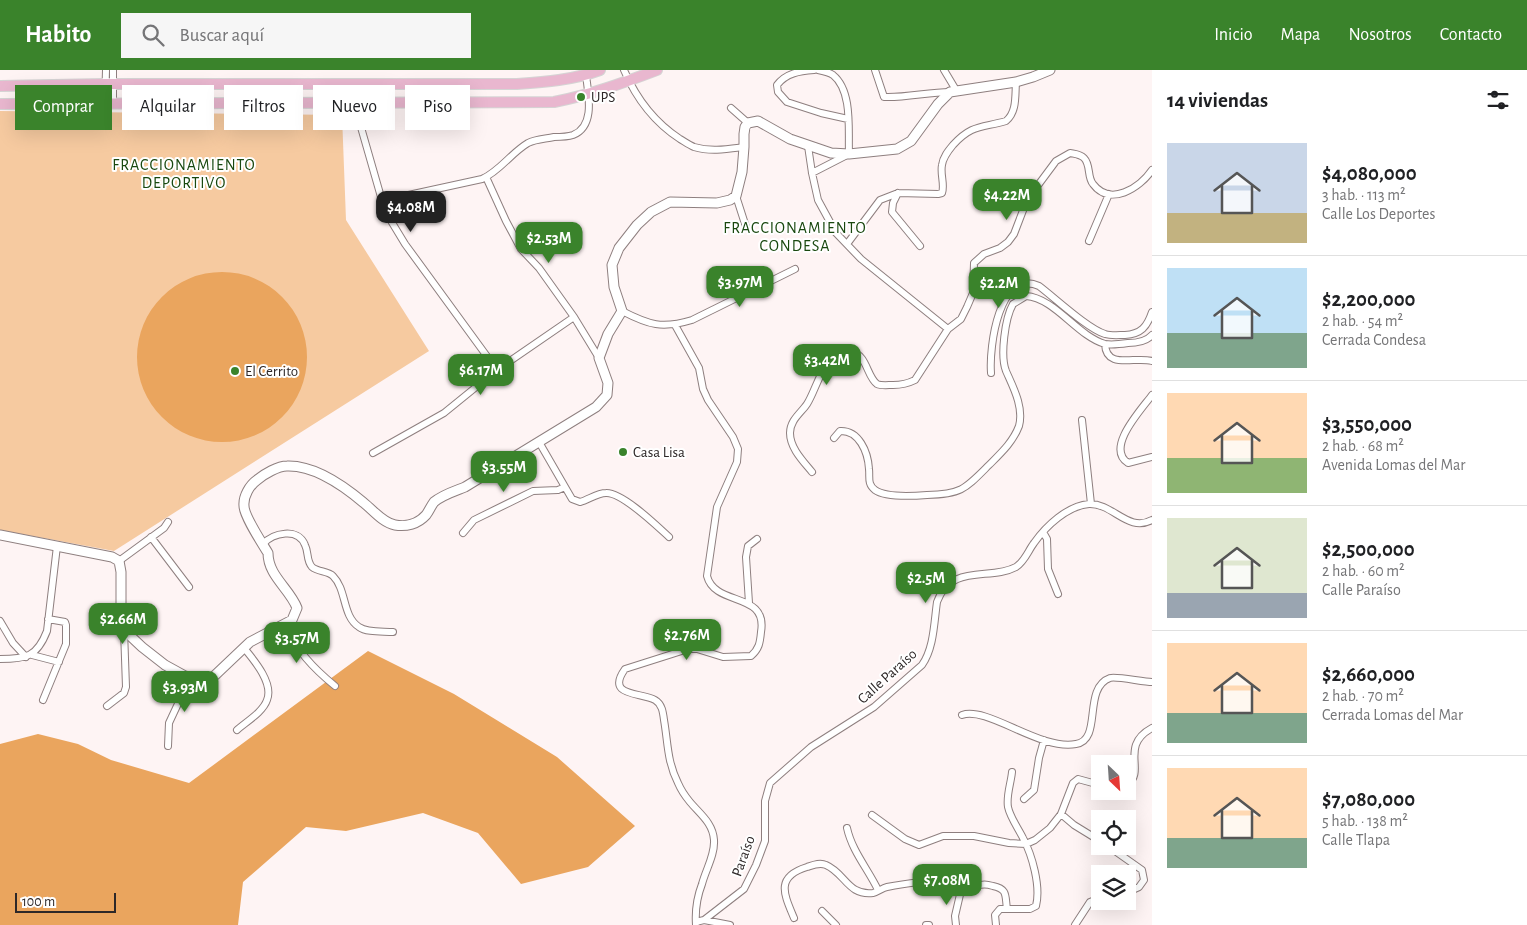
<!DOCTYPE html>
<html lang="es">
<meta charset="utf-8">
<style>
:root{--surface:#fff;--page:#f6f6f6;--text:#202124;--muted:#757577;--line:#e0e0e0;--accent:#3a832b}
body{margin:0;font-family:"Alegreya Sans",sans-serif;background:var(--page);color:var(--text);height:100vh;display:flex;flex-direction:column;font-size:19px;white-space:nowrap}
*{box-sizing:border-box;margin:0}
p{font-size:16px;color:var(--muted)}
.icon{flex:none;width:28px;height:28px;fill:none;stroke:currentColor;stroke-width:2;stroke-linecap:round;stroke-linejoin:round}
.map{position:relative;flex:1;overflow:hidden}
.side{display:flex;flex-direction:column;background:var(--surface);width:375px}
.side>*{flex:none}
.hud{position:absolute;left:15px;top:15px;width:475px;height:45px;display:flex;gap:10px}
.needle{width:32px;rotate:155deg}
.tools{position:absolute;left:1091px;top:685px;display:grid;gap:10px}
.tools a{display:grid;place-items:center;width:45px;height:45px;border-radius:0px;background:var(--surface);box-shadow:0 5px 20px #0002;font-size:25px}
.scale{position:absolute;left:15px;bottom:12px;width:101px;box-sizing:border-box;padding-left:5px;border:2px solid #2e2828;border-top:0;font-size:14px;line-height:18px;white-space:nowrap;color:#2e2828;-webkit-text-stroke:4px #fff;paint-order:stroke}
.price{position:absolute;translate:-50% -42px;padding:0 11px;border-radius:10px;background:var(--accent);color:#fff;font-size:16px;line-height:32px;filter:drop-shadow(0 1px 2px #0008)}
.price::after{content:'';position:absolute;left:50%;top:30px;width:15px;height:11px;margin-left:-8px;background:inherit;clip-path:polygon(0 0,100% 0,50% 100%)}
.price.on{background:#222;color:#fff}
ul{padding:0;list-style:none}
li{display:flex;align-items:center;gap:15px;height:125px;padding:0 15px}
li+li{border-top:1px solid var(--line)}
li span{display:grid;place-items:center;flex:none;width:140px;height:100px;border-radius:0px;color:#555}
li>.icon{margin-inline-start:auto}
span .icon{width:60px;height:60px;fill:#fffc;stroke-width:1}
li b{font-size:21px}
h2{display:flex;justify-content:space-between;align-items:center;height:60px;padding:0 15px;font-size:21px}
.pill{padding:0 18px;border-radius:0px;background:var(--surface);box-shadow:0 5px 20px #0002;font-size:18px;line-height:45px}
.pill.on{background:var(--accent);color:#fff}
header{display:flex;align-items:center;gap:30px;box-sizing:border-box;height:70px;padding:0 25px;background:var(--accent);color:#fff}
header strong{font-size:24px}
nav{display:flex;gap:28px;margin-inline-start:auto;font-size:18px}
.search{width:350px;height:45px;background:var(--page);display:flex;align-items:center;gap:12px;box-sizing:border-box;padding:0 18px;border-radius:0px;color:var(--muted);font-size:19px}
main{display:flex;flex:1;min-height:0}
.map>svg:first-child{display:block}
.green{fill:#f6caa0}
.forest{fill:#eaa55e}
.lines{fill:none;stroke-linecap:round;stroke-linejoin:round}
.minor-casing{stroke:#8e7f7f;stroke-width:8}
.secondary-casing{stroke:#8e7f7f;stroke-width:11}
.primary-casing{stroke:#d5d4d4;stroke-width:12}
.minor{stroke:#fff;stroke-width:6}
.secondary{stroke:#fff;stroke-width:9}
.primary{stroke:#e9b7cf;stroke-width:10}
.poi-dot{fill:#3a832b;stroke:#fff;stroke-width:2}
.labels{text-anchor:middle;stroke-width:4;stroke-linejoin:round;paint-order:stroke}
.poi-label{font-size:15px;fill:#2e2828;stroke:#fff;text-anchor:start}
.street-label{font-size:15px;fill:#2e2828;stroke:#fff}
.neighbourhood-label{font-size:16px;letter-spacing:1px;fill:#19480f;stroke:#fff}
</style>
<header>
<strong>Habito</strong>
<div class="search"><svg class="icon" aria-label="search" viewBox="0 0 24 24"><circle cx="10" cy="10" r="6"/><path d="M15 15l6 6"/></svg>Buscar aquí</div>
<nav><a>Inicio</a><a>Mapa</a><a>Nosotros</a><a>Contacto</a></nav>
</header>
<main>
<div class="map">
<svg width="1152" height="855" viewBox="0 0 1152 855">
<rect width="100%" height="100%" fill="#fef4f4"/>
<path class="green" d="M 0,41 L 342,45 L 346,150 L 429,281 L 114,481 L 0,460 Z"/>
<path class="forest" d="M137 287a85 85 0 1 1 170 0a85 85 0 1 1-170 0Z
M 368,581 L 454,624 L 557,687 L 635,756 L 588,797 L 521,814 L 478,763 L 423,743 L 346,761 L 306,757 L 243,812 L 238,855 L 0,855 L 0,674 L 38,664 L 78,674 L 111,690 L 189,713 Z"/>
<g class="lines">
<g class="minor-casing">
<path id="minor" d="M 624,0 C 636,28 654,52 680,69 C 685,72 689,75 694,77 C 711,82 728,79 744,77
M 814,0 C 800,1 786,3 777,15 L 778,22 L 787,32 L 821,43 L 848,49
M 875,0 L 884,27 C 906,28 928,22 950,22
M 944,0 L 956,20
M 351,14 L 354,33 L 385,141 L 405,174 L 497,300
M 105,34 L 106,0
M 113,34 L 113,0
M 731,38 L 748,53
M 808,76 L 812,103 L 818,130 L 836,163 L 861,189 L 948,259
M 812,103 L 849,84 C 848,61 853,21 833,5 C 829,2 823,1 818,0
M 486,107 L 506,151 L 521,179 L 539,198 L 574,247 L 599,288
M 898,123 L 893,133 L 892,142 L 920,176
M 736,126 L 746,157
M 381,131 L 482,109 C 500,101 511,83 528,73 C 536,69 545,69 554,67 C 560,67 567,67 573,65 C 596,56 588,23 586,5
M 1089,171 L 1109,124
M 847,174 L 880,130 L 898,123 L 938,124 L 942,123 C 945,115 940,104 942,95 C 943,87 948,81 953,75 C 972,54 982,58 1006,51 C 1017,42 1015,26 1016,12
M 622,241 C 649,255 662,259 692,250 L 795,199
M 675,255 L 699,298 L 703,319 L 708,330 L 733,367 L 738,379 L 737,392 L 717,437 L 707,506 C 715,537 768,521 761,562 C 760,573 759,579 751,586 L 723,587 L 697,579 L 688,579 L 625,599 C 605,627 641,622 655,630 C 662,634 663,642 664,650 C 668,673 667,691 678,713 C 681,720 685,726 690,732 C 700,744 713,753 714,770 C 715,785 706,799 702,814 C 697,827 695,841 696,855
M 1105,274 C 1106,300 1135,286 1152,291
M 991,303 C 989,277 999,198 1039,216 C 1055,228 1088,259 1105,264 C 1111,266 1119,265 1125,265 C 1141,264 1147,257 1152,242
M 1152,325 C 1141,340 1105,378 1128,393 L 1152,387
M 1082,350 L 1091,434
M 834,368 L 840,361 C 859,360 868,382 869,399 C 870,407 867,414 875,420 C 886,428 914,426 927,425 C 962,424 965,419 989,395 C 1001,383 1013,372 1019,356 C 1024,337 1013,317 1006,301 C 1000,286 1005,248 1013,234 L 1026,226 C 1055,228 1077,266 1105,274 C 1111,275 1121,274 1128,273 C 1137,273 1146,272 1152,265
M 539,372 L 572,429 L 580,432 C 588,430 597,423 606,423 C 622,422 657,456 669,467
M 373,383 L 444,343 L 497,300 L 574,247
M 812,402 C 803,391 790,378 790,363 C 790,350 801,343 807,334 C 818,317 824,278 852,282 C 867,285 867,307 877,314 C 881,316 888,315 893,315 C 901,315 907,314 915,310 L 948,259 L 961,249 L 967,237 L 973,223 L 974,193 L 984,184 L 1000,178 L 1008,172 L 1014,164 L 1027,130 L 1056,91 L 1070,83 C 1075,84 1080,84 1084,88 C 1091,95 1087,107 1093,114 C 1110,137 1140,118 1152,100
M 1043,462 L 1047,469 L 1048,499 L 1058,524
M 463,463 L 474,450 L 533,421 L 558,420 L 565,417
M 151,467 L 189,517
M 263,474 C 273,463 298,457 305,475 C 309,483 306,490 312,497 C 318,502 328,501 333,506 C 347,520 342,546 359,557 C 367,563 384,561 393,562
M 119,491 L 164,458 L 168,452
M 749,533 L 746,487 L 748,476 L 757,469
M 0,551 L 13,573 L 26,587
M 285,554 C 296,580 313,598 335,616
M 32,585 L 59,592
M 0,589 C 26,589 37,587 47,561 L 57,476
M 43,630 L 66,574 L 66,555 L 65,552 L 48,549
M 107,636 L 124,623 L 126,617 L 124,560
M 962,645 C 988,636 1040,681 1076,674 C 1103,670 1082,618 1110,608 C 1116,606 1143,612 1152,612
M 237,660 C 246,652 263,642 267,630 C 274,613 253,589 244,578
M 168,676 L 169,653 L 190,608
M 1128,714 C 1146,701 1119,676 1152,658
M 1024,729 L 1034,720 L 1039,688 L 1044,670
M 1061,744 L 1074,755 L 1100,771
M 872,745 L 905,769 L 919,775 L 943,766 L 974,766 L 1009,773 L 1026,774 L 1035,770 L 1050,758 L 1061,744 L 1073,713 L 1078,709 L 1100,715
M 847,758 C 852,781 868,799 878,820
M 1108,776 L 1142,800 L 1144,810 L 1139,817 L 1128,822
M 976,816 C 983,814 986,814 993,816 C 1008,819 1005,826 1007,839
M 822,841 L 836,855
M 794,848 C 784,824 775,807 807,797 C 813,795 820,792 826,795 C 845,803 848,826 873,823 C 878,822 882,818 887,817 C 902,814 937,809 952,811 C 956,811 959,813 962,816 L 955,846 L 956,855
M 704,850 L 730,855
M 696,852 L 704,850 L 744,819 L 756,795 L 765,771 L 765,731 L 770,713 L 811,677 L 874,637 L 922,595 C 934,578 934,553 937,532 C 951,493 990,511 1016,497 C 1025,491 1028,481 1034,473 C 1046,456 1067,436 1089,434 C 1113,433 1128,463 1152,450
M 926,855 L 929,855
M 996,855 L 995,845 L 1000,839 L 1030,839 L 1036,836 C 1041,816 1032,785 1023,768 C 1018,758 1010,747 1008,737 C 1006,726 1011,713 1012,702
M 1075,855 L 1090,832 L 1100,828"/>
</g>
<g class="secondary-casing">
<path id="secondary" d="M 0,465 L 112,487 L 119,491 L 121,502 L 121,543 L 124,560 L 142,577 L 165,595 L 185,606 L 198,611 L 211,609 L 250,572 L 292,550 L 297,538 C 290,519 268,506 268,483 C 262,473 244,446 244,436 C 243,426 250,415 257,410 C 264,404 278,396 287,396 C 315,395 344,416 364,433 C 373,440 383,453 395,455 C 406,457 418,454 426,445 C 429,441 431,436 434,432 C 442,425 455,421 465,417 L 596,337 L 607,325 L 608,313 L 599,288 L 608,264 L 622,241 L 614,217 L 612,195 L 619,178 L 637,155 L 651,142 L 670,132 L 717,133 L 730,130 L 736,126 L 742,102 L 744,77 L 744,64 L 745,57 L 748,53 L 758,51 L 790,69 L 831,83 L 849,84 L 897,79 L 911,71 L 938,34 L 950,22 L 1016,12 L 1033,7 L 1050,0"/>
</g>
<g class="primary-casing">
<path id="primary" d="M 0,16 L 106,14 L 517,14 C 545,12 573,10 600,0
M 0,34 L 554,32 C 590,25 623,13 657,0"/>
</g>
<use href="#minor" class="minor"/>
<use href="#secondary" class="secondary"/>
<use href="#primary" class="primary"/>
</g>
<g class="poi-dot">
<circle cx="581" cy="27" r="5"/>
<circle cx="235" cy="301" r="5"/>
<circle cx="623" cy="382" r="5"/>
</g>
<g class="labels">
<g class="poi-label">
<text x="591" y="32">UPS</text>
<text x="245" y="306">El Cerrito</text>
<text x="633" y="387">Casa Lisa</text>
</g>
<g class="street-label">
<text transform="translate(887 606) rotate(-42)" y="5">Calle Paraíso</text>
<text transform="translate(743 786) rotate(-70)" y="5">Paraíso</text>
</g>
<g class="neighbourhood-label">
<text x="184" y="100">FRACCIONAMIENTO<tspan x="184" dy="18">DEPORTIVO</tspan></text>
<text x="795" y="163">FRACCIONAMIENTO<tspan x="795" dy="18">CONDESA</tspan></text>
</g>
</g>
</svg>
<div class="tools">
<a><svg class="needle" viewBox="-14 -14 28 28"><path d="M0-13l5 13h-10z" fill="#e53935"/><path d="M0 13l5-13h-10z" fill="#757577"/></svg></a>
<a><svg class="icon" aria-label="locate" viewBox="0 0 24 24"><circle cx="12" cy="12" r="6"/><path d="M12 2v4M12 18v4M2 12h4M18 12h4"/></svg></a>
<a><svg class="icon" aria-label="layers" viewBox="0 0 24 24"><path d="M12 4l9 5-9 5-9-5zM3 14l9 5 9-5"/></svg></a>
</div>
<div class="scale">100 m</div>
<b class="price" style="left:1007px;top:151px">$4.22M</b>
<b class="price on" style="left:411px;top:163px">$4.08M</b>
<b class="price" style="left:549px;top:194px">$2.53M</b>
<b class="price" style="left:740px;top:238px">$3.97M</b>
<b class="price" style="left:999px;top:239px">$2.2M</b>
<b class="price" style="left:827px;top:316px">$3.42M</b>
<b class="price" style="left:481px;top:326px">$6.17M</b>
<b class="price" style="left:504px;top:423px">$3.55M</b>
<b class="price" style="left:926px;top:534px">$2.5M</b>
<b class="price" style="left:123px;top:575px">$2.66M</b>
<b class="price" style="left:687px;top:591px">$2.76M</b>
<b class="price" style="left:297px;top:594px">$3.57M</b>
<b class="price" style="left:185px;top:643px">$3.93M</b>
<b class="price" style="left:947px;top:836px">$7.08M</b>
<div class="hud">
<a class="pill on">Comprar</a>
<a class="pill">Alquilar</a>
<a class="pill">Filtros</a>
<a class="pill">Nuevo</a>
<a class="pill">Piso</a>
</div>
</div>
<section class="side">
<h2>14 viviendas<svg class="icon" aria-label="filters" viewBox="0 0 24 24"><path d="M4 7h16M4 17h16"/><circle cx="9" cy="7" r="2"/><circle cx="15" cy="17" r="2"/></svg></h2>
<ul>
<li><span style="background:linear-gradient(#c9d6e8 70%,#c2b280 0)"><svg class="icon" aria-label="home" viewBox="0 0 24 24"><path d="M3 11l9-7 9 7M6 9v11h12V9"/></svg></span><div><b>$4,080,000</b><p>3 hab. · 113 m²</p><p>Calle Los Deportes</p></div></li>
<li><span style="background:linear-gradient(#bfe0f5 65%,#7fa58c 0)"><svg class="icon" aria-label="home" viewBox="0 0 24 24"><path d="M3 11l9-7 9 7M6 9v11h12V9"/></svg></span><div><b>$2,200,000</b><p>2 hab. · 54 m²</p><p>Cerrada Condesa</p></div></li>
<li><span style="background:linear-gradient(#ffd9b3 65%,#8fb573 0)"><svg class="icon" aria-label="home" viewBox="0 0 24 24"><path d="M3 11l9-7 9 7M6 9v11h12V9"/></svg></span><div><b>$3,550,000</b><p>2 hab. · 68 m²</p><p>Avenida Lomas del Mar</p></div></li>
<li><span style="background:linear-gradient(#dfe7d0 75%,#9aa5b1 0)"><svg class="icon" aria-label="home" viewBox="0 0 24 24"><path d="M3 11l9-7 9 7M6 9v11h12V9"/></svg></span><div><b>$2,500,000</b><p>2 hab. · 60 m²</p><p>Calle Paraíso</p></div></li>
<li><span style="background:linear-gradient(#ffd9b3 70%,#7fa58c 0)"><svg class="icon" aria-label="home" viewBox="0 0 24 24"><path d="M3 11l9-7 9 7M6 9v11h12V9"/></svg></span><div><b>$2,660,000</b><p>2 hab. · 70 m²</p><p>Cerrada Lomas del Mar</p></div></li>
<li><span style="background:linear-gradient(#ffd9b3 70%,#7fa58c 0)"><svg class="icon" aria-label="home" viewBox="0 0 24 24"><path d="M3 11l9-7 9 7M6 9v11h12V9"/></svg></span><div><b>$7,080,000</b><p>5 hab. · 138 m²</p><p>Calle Tlapa</p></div></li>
</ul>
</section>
</main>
